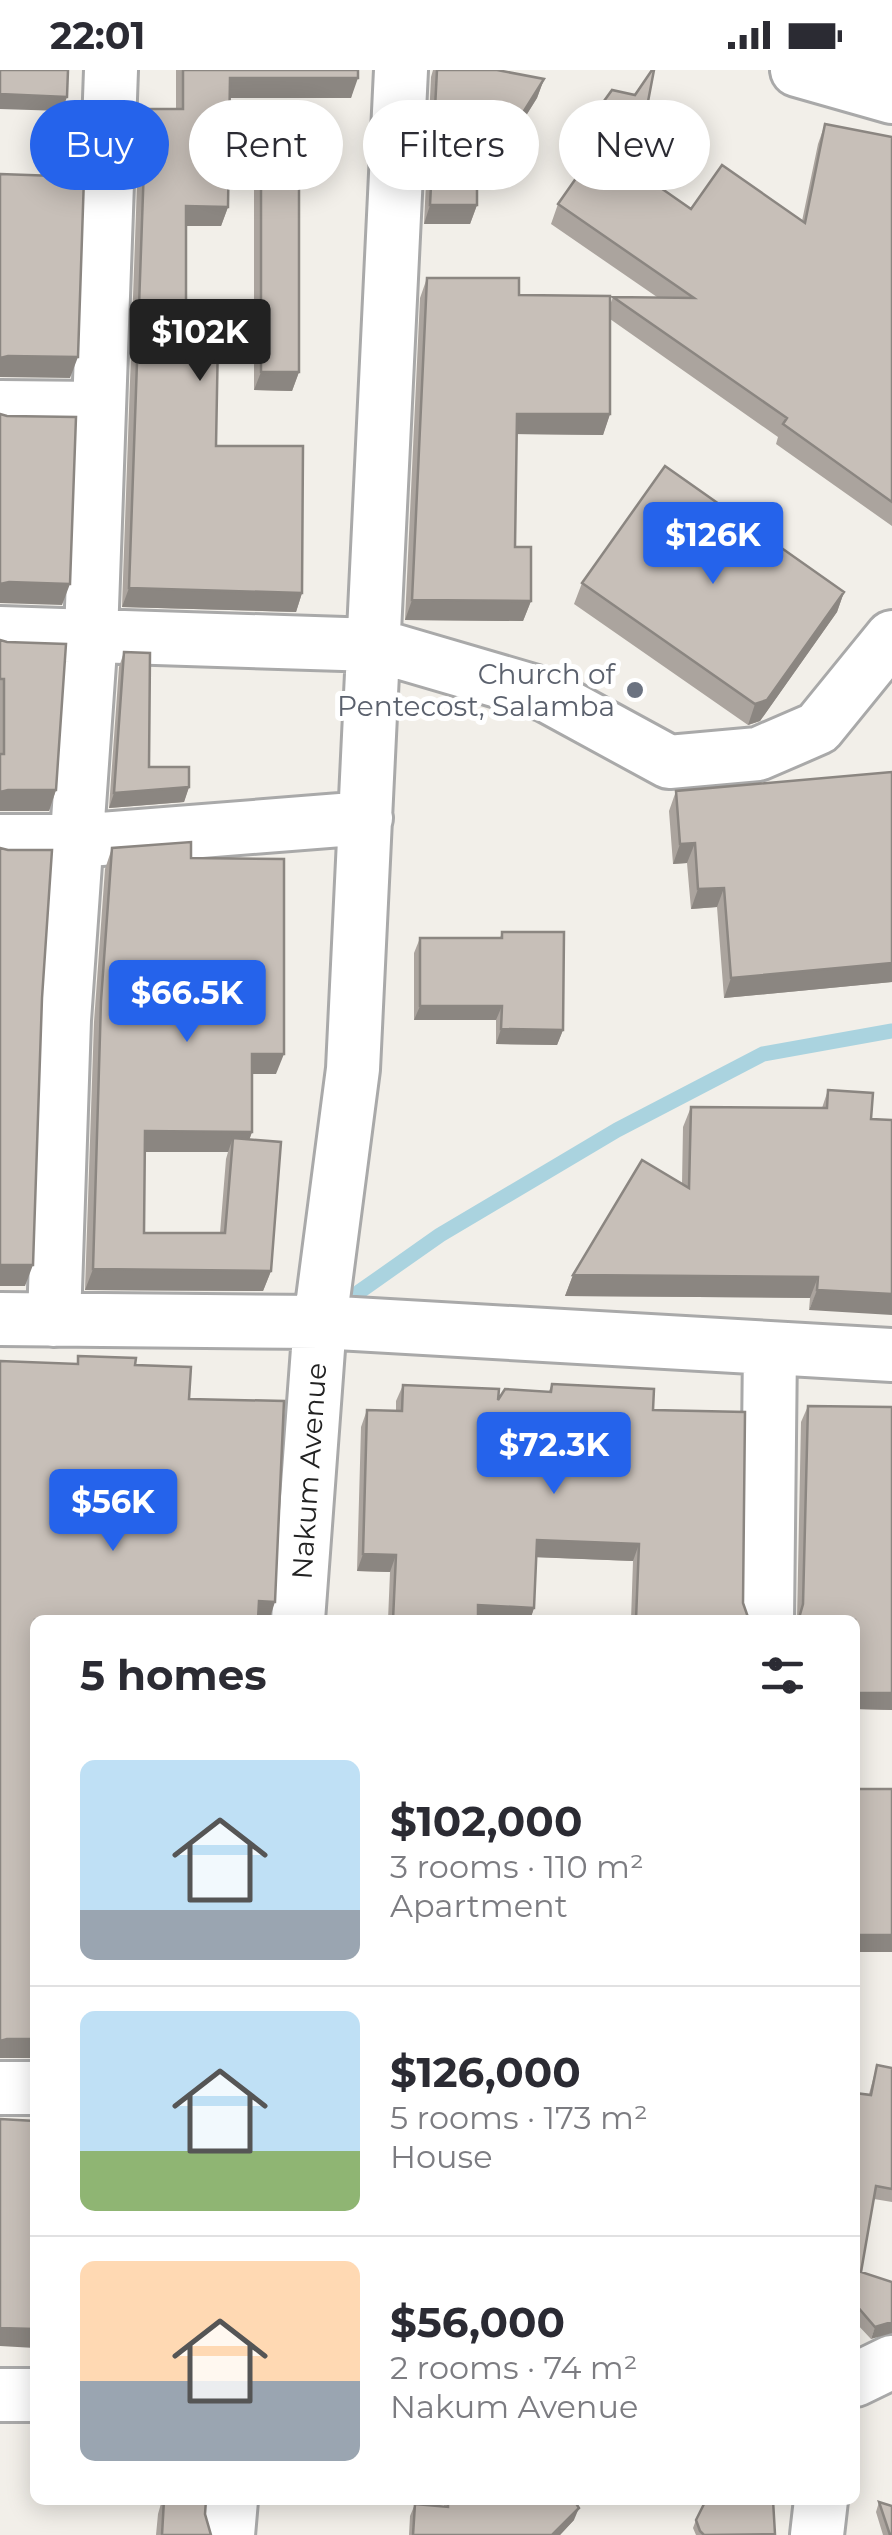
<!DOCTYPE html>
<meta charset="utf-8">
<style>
:root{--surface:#fff;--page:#f7f7f7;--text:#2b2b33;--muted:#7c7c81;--line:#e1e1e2;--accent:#2563eb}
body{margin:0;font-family:Montserrat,sans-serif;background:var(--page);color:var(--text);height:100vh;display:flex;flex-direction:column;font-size:38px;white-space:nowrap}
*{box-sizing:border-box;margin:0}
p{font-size:32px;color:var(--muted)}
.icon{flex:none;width:55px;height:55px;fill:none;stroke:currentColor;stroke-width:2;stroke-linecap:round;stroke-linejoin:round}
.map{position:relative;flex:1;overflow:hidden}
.details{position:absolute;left:30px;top:1545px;width:830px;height:890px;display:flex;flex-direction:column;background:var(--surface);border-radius:15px;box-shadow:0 5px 25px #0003}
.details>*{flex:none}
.hud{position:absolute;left:30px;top:30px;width:832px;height:90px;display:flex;gap:20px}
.price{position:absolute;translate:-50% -85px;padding:0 22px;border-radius:10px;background:var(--accent);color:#fff;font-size:32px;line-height:65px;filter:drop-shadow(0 2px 5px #0008)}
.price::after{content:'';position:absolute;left:50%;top:60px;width:30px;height:22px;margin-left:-15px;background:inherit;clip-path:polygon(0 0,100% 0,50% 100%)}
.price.current{background:#222;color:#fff}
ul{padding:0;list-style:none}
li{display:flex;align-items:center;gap:30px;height:250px;padding:0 50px}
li+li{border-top:2px solid var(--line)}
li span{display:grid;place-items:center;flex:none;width:280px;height:200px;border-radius:15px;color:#555}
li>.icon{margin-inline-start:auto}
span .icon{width:120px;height:120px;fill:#fffc;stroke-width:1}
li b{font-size:42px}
h2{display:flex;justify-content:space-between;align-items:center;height:120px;padding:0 50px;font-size:42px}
.chip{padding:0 35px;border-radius:45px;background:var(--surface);box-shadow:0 5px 25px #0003;font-size:35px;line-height:90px}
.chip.current{background:var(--accent);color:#fff}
.status{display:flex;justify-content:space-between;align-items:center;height:70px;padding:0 50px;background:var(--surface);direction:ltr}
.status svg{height:28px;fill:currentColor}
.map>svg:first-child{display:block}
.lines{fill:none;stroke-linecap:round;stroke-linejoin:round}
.stream{stroke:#aad3df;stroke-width:15}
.street-casing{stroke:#a9a9a9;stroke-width:58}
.street{stroke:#fff;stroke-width:52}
.wall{fill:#aba49e;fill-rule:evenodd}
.shaded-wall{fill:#8b8681}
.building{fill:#c7bfb8;stroke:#8b8681;stroke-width:2.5}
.worship-dot{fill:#6b7280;stroke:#fff;stroke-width:4}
.labels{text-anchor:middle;stroke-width:10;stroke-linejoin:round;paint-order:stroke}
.worship-label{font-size:28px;fill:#5b616d;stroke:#fff;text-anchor:end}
.street-label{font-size:28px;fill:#222;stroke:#fff}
</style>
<div class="status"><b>22:01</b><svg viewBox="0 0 49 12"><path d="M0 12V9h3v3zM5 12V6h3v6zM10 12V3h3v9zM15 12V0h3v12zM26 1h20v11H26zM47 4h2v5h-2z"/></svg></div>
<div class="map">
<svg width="892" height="2465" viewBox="0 0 892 2465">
<rect width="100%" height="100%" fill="#f2efe9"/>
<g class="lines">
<path class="stream" d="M 359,1222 L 440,1165 L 617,1060 L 763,984 L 892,961"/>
<g class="street-casing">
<path id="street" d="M 797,0 L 892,27
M 0,337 L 99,338
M 0,563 L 375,575 L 546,625 L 669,692 L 758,684 L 818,658 L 892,567
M 0,771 L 76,771 L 366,748
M 0,1249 L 320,1252 L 892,1285
M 54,1250 L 64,950 L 91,565 L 111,0
M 298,1550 L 320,1252 L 353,999 L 401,0
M 767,1550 L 770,1278
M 0,2018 L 35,2018
M 855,2310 L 892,2292
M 0,2325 L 35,2325
M 228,2465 L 231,2430
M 817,2465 L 821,2430"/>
</g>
<use href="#street" class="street"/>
</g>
<path class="wall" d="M 176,0 L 358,0 L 351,28 L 230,28 L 228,137 L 221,156 L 186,156 L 186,268 L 216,376 L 302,523 L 296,542 L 122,537 L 139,58 L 146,39 L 176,39 Z
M 433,0 L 497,0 L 544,9 L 537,28 L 512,68 L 477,61 L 477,135 L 470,154 L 424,154 L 431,7 Z
M 612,20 L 635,100 L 691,139 L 802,151 L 818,74 L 825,54 L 892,67 L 892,456 L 776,374 L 778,367 L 610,249 L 610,344 L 603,365 L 517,364 L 515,477 L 531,531 L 523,551 L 405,550 L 420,228 L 427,208 L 519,225 L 610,235 L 613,227 L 657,227 L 551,154 L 558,134 L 594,83 L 576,80 L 583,60 Z
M 261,101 L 299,302 L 292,321 L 254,320 L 254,119 Z
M 582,513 L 844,522 L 837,542 L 760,651 L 748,655 L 574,534 Z
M 0,570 L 56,720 L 49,741 L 0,741 Z
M 124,582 L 149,697 L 189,717 L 184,732 L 109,738 L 119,597 Z
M 892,702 L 892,912 L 724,928 L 717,837 L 691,839 L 687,793 L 673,794 L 669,741 L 676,721 Z
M 112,778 L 191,788 L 276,1004 L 252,1004 L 252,1062 L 249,1070 L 271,1201 L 263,1221 L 85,1220 L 94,952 L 105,799 ZM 145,1082 L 228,1082 L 226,1089 L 220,1163 L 144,1163 Z
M 502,862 L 563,960 L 557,975 L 496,974 L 496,950 L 414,950 L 414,883 L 420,868 L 500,868 Z
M 828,1020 L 871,1049 L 892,1050 L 809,1240 L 810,1228 L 565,1226 L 573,1205 L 682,1114 L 683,1057 L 691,1037 L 822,1038 Z
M 552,1314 L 653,1340 L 743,1533 L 749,1550 L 631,1550 L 633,1491 L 536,1487 L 534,1538 L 530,1550 L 388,1550 L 390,1502 L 357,1501 L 361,1357 L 367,1340 L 396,1341 L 396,1331 L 403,1315 L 498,1330 L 549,1321 Z
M 808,1336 L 892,1640 L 855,1639 L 855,1550 L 797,1550 L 801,1352 Z
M 877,1995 L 892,1998 L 892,2132 L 874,2129 L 861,2202 L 892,2212 L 871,2269 L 855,2252 L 855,2023 L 869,2024 Z
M 162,2430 L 206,2430 L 205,2444 L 211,2465 L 156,2465 L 158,2444 Z
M 444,2430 L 574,2430 L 574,2450 L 560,2465 L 409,2465 L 410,2446 L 415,2434 L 444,2436 Z
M 879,2432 L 892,2465 L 883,2465 L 876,2442 Z
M 696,2450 L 775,2464 L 775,2465 L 696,2465 L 693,2458 Z"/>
<path class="shaded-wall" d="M 230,8 L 358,8 L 351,28 L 223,28 Z
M 544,9 L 537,28 L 512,68 L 519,49 Z
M 0,24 L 67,27 L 62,41 L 0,39 Z
M 430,135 L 477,135 L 470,154 L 424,154 Z
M 186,136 L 228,137 L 221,156 L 179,156 Z
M 8,286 L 78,287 L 70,308 L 0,307 L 0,288 Z
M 261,302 L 299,302 L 292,321 L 254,320 Z
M 517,344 L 610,344 L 603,365 L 510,364 Z
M 9,512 L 70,514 L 62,535 L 0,533 L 0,514 Z
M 129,518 L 302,523 L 296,542 L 122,537 Z
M 844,522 L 837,542 L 760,651 L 748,655 L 755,634 Z
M 412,530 L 531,531 L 523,551 L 405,550 Z
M 189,717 L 184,732 L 109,738 L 114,723 Z
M 8,720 L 56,720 L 49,741 L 0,741 L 0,722 Z
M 695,773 L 687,793 L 673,794 L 680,774 Z
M 724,818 L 717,837 L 691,839 L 698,819 Z
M 892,893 L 892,912 L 724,928 L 731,908 Z
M 420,936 L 502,936 L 496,950 L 414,950 Z
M 501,959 L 563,960 L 557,975 L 496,974 Z
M 252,984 L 284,984 L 276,1004 L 245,1004 Z
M 145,1061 L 252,1062 L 245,1082 L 233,1068 L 228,1082 L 138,1082 Z
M 0,1195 L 33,1195 L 25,1216 L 0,1216 Z
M 93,1199 L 271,1201 L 263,1221 L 85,1220 Z
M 573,1205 L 818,1207 L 810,1228 L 565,1226 Z
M 817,1220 L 892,1224 L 892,1245 L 809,1240 Z
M 537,1470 L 639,1474 L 633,1491 L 531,1487 Z
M 363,1484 L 396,1485 L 390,1502 L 357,1501 Z
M 259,1531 L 275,1532 L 269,1550 L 252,1550 Z
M 478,1535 L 534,1538 L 530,1550 L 473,1550 Z
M 855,1623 L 892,1623 L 892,1640 L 855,1639 Z
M 855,1865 L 892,1865 L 892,1882 L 855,1882 Z
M 7,1969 L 35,1969 L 35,1988 L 0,1988 L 0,1971 Z
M 892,2252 L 892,2263 L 871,2269 L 875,2257 Z
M 0,2258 L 35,2259 L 35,2278 L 0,2276 Z
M 579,2438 L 574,2450 L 560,2465 L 552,2465 Z"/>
<path class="building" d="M 0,0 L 68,0 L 67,27 L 0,24 Z
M 183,0 L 358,0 L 358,8 L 230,8 L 228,137 L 186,136 L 186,268 L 218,268 L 216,376 L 303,376 L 302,523 L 129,518 L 146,39 L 183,39 Z
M 437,0 L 497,0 L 544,9 L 519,49 L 477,41 L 477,135 L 430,135 Z
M 652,0 L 654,0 L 635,100 L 691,139 L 722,95 L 805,153 L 825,54 L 892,67 L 892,432 L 783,354 L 787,348 L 613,227 L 694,228 L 558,134 L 607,64 L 583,60 L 612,20 L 635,25 Z
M 261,101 L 299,101 L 299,302 L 261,302 Z
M 0,104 L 84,107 L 78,287 L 8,286 L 0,288 Z
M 427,208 L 519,208 L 519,225 L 610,226 L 610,344 L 517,344 L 515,477 L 531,477 L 531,531 L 412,530 Z
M 0,344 L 7,346 L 76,347 L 70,514 L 9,512 L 0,514 Z
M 665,396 L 844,522 L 767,630 L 755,634 L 582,513 Z
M 0,570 L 7,572 L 66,574 L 56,720 L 8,720 L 0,722 L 0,684 L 4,684 L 4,609 L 0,609 Z
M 124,582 L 150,583 L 149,697 L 189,697 L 189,717 L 114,723 Z
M 892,702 L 892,893 L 731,908 L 724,818 L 698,819 L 695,773 L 680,774 L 676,721 Z
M 191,772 L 191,788 L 284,789 L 284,984 L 252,984 L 252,1062 L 145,1061 L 144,1163 L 225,1163 L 233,1068 L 281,1072 L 271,1201 L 93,1199 L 101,931 L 112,778 Z
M 0,778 L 8,780 L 52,780 L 42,928 L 33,1195 L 0,1195 Z
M 502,862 L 564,862 L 563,960 L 501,959 L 502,936 L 420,936 L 420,868 L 502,868 Z
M 828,1020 L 873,1023 L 871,1049 L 892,1050 L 892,1224 L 817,1220 L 818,1207 L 573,1205 L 642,1090 L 689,1118 L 691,1037 L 827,1038 Z
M 78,1286 L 136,1288 L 135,1295 L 191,1297 L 189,1329 L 284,1331 L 275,1532 L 259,1531 L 258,1550 L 35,1550 L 35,1969 L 7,1969 L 0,1971 L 0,1291 L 78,1294 Z
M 552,1314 L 654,1319 L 653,1340 L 745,1342 L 743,1533 L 749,1550 L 636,1550 L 639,1474 L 537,1470 L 534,1538 L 478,1535 L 478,1550 L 393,1550 L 396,1485 L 363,1484 L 367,1340 L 402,1341 L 403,1315 L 499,1319 L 498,1330 L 505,1319 L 551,1322 Z
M 808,1336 L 892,1337 L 892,1623 L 855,1623 L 855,1550 L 797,1550 L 799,1548 L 803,1534 Z
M 855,1719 L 892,1719 L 892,1865 L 855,1865 Z
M 877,1995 L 892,1998 L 892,2119 L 876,2116 L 861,2202 L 892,2212 L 892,2252 L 875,2257 L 856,2235 L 855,2238 L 855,2023 L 871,2025 Z
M 0,2049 L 35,2051 L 35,2259 L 0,2258 Z
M 164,2430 L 206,2430 L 205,2444 L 211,2465 L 162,2465 Z
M 448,2430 L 574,2430 L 579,2438 L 552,2465 L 413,2465 L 415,2434 L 448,2437 Z
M 706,2430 L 773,2430 L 775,2464 L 704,2465 L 700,2461 L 696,2450 Z
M 879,2432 L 892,2436 L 892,2465 L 890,2465 Z"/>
<circle class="worship-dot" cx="635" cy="620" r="10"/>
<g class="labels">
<g class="worship-label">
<text x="615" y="614">Church of<tspan x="615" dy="32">Pentecost, Salamba</tspan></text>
</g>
<g class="street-label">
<text transform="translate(309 1401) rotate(-86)" y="10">Nakum Avenue</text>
</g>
</g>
</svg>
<b class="price current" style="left:200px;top:314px">$102K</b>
<b class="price" style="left:713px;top:517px">$126K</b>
<b class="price" style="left:187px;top:975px">$66.5K</b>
<b class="price" style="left:554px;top:1427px">$72.3K</b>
<b class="price" style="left:113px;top:1484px">$56K</b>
<div class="hud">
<a class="chip current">Buy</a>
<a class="chip">Rent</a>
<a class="chip">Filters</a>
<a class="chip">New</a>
</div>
<section class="details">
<h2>5 homes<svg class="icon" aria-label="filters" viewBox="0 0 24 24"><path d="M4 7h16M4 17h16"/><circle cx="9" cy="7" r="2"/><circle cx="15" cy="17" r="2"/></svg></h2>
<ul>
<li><span style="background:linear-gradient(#bfe0f5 75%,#9aa5b1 0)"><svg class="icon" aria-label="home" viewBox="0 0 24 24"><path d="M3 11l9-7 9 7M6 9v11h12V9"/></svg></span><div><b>$102,000</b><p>3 rooms · 110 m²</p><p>Apartment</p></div></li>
<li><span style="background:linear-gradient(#bfe0f5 70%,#8fb573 0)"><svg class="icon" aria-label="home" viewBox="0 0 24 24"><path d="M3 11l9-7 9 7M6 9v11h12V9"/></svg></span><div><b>$126,000</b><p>5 rooms · 173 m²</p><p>House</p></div></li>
<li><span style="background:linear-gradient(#ffd9b3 60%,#9aa5b1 0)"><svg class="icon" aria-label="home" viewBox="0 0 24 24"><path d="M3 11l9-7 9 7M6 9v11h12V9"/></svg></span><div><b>$56,000</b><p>2 rooms · 74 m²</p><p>Nakum Avenue</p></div></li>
</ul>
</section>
</div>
